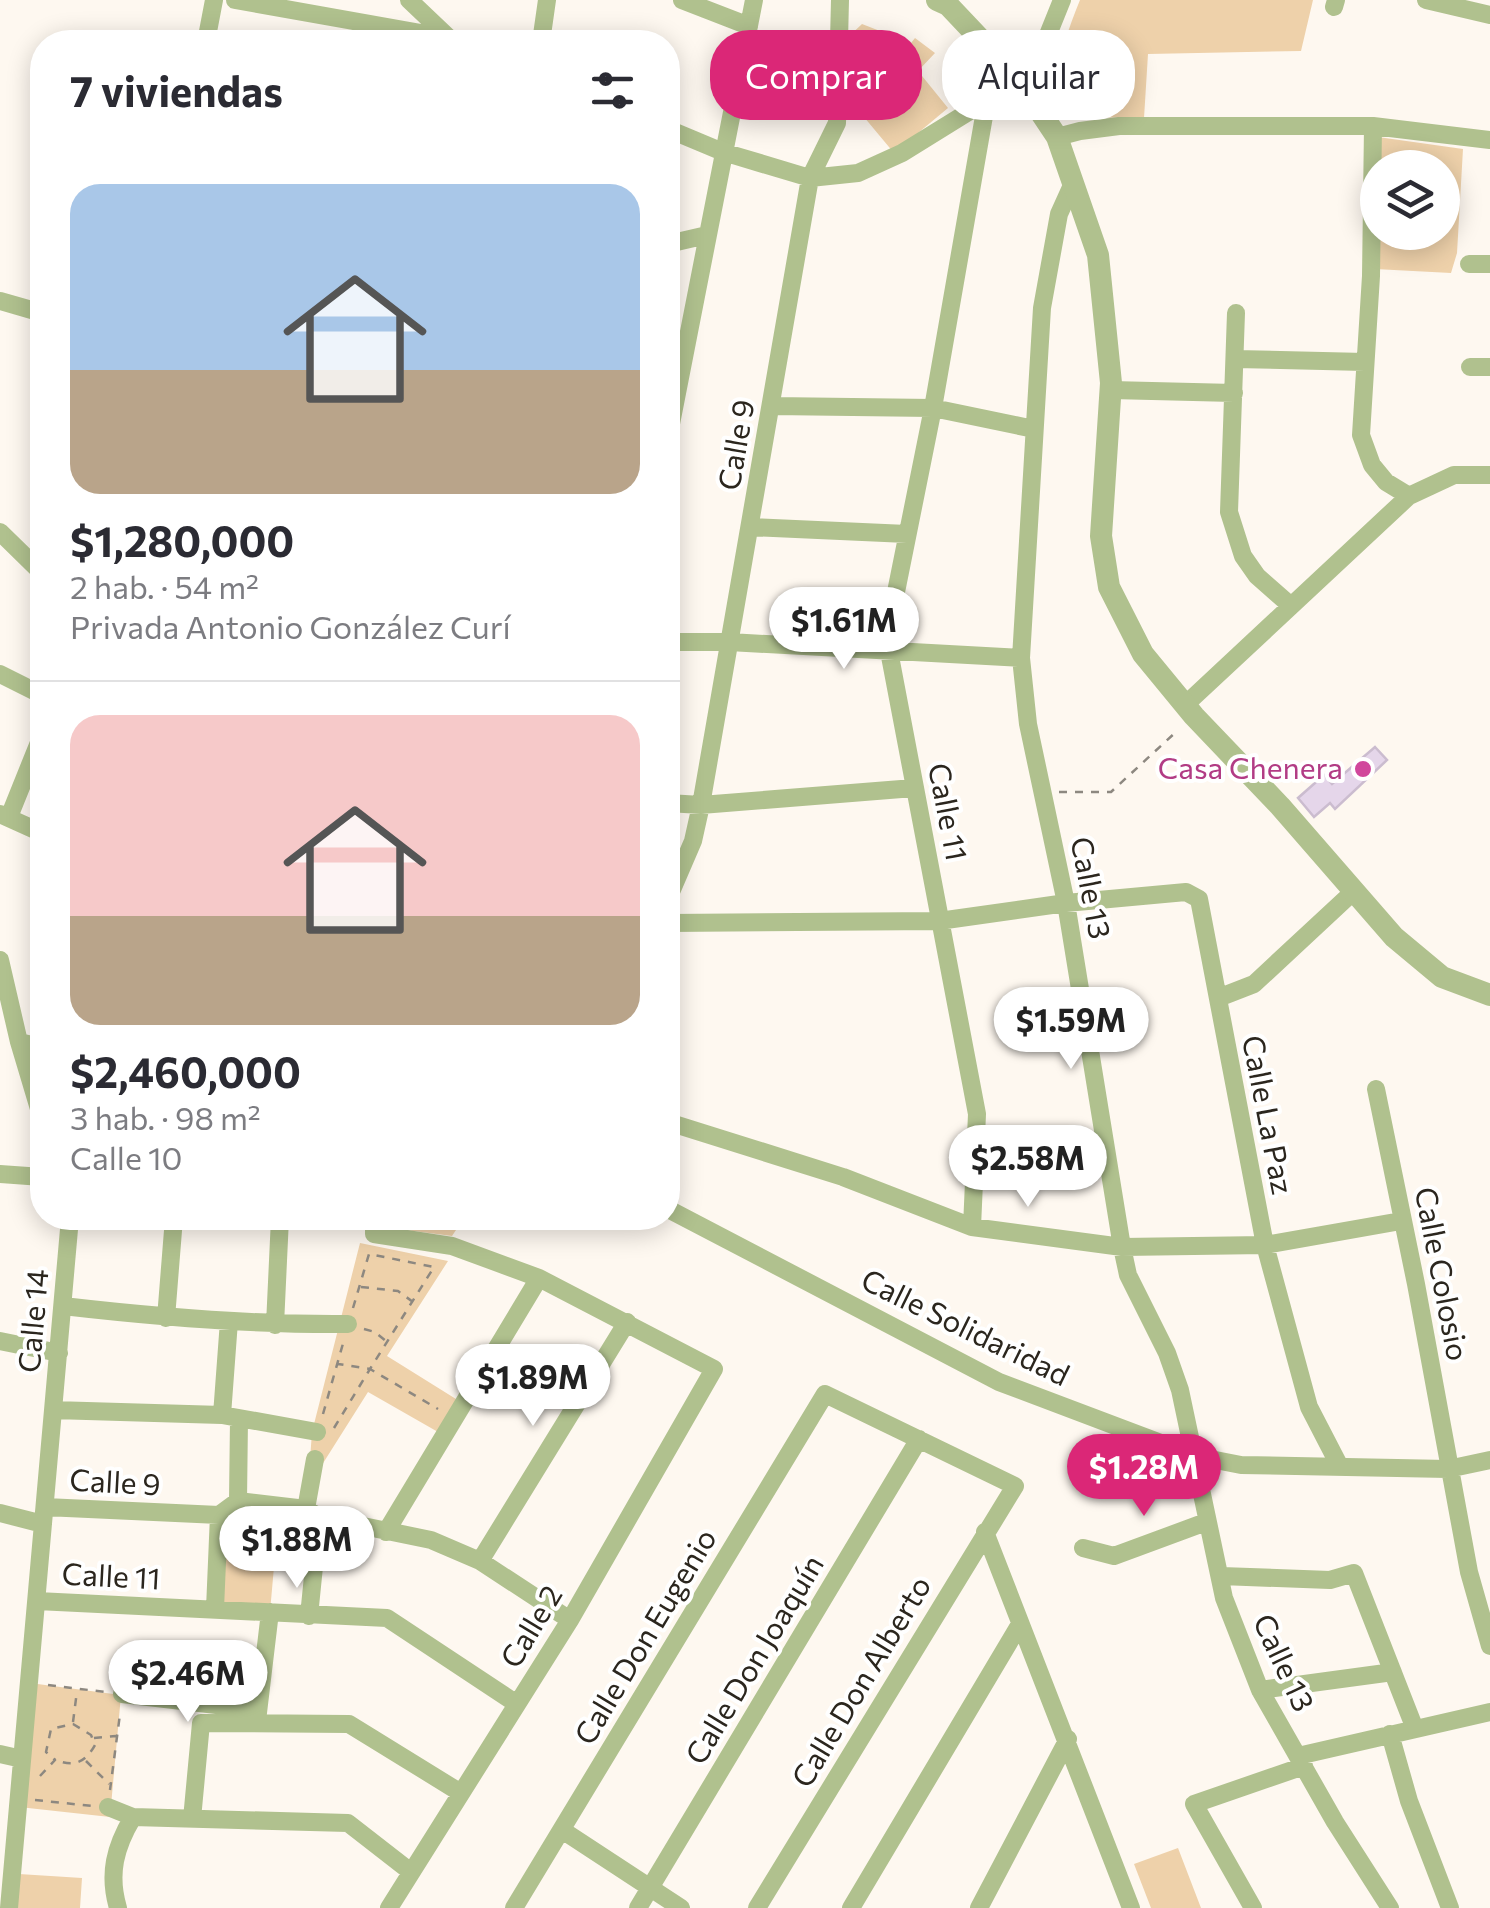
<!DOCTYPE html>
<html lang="es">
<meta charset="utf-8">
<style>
:root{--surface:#fff;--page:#f7f7f7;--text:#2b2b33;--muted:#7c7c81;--line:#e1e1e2;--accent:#db2777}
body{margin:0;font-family:Commissioner,sans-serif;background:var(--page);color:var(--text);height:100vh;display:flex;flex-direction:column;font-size:38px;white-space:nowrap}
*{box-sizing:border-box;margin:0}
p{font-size:32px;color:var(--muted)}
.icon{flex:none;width:55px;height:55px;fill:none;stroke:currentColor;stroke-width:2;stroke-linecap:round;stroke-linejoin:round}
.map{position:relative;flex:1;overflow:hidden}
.sheet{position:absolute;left:30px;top:30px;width:650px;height:1200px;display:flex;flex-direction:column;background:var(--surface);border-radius:40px;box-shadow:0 5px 25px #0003}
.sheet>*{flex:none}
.top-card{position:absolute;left:710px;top:30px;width:630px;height:90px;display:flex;gap:20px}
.buttons{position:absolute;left:1360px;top:150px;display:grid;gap:20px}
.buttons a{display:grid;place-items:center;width:100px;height:100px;border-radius:50%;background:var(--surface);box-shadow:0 5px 25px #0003;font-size:50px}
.price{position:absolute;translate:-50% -85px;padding:0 22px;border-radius:35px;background:#fff;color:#222;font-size:32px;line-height:65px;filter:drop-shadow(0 2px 5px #0008)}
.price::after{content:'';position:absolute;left:50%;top:60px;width:30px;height:22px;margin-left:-15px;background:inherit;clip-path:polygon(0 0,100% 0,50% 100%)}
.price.selected{background:var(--accent);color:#fff}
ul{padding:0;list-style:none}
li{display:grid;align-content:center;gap:20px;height:530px;padding:0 40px}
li+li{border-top:2px solid var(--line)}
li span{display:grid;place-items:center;height:310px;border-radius:30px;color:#555}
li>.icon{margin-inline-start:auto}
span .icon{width:180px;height:180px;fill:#fffc;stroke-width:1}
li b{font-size:42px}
h2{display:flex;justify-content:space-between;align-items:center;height:120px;padding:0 40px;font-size:42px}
.pill{padding:0 35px;border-radius:40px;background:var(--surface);box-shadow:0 5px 25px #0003;font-size:35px;line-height:90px}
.pill.selected{background:var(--accent);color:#fff}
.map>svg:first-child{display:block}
.green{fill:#eed1aa;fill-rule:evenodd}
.building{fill:#e5d6ea;stroke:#cbbccf;stroke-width:2.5}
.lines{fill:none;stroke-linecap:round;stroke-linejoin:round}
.path{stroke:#8d8880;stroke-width:2.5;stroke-dasharray:8 8;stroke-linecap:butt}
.minor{stroke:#b0c18e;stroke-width:18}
.tertiary{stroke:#b0c18e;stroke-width:22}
.hotel-dot{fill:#d1479c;stroke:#fff;stroke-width:4}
.labels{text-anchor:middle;stroke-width:8;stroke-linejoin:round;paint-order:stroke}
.street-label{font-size:30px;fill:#2b261e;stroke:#fff}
.hotel-label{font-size:30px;fill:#b23c85;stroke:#fff;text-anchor:end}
</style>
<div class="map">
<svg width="1490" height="1908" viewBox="0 0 1490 1908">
<rect width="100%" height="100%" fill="#fef8f0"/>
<path class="green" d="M 1080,0 L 1313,0 L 1301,51 L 1148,54 L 1144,118 L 1064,117 C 1051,75 1064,40 1080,0 Z
M 862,24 L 911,43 L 915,38 L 935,53 L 918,71 L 948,108 L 894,153 L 859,111 L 854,114 L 842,103 L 844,41 Z
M 1378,137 L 1463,149 L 1457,253 L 1451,273 L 1375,269 ZM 1378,168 L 1442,168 L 1442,232 L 1378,232 Z
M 385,1218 L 464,1218 L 452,1236 L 383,1227 Z
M 360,1243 L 448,1261 L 387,1356 L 464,1404 L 445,1436 L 368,1392 L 308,1487 L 312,1432 Z
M 221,1507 L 279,1510 L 270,1612 L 215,1609 Z
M 30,1683 L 121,1695 L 110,1817 L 19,1807 Z
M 1178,1848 L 1201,1908 L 1151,1908 L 1134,1864 Z
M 19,1874 L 82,1878 L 80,1908 L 16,1908 Z"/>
<path class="building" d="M 1375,747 L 1387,760 L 1335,809 L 1330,803 L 1314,817 L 1298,798 L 1324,775 L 1332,784 Z"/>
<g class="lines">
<path class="path" d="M 1059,792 L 1111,792 L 1177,731
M 361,1287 L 398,1291 L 413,1302
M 353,1308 L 369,1254 L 434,1267 L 370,1369 L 438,1409
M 364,1329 L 375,1332 L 387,1342
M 323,1414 L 344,1340
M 334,1428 L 370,1369 L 338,1364
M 48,1685 L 105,1692
M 73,1722 L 77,1691
M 94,1738 L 116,1736
M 86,1761 L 109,1784
M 40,1776 L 55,1760 L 46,1752 L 51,1729 L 73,1724 L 91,1735 L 95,1745 C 85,1763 73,1768 54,1759
M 110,1790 L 120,1714
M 35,1800 L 92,1806"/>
<path class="minor" d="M 235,0 L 449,38
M 409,0 L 449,38 L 461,42
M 682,0 L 749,26
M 1426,0 L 1490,15
M 1334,7 L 1336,0
M 206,42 L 214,0
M 541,42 L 547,0
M 1373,126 L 1371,276 L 1361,435 L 1372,465 L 1386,482 L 1409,496
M 668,129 L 723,152 L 810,178 L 858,173 L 902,153 L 1033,72 L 1062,0
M 1057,137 L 1080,131 L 1119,126 L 1373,126 L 1490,140
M 1073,183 L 1059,214 L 1042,308 L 1021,658 L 1028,724 L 1066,903 L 1122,1247 L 1128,1275 L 1167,1353 L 1180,1390 L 1224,1598 L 1260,1690 L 1335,1822 L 1390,1908
M 668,244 L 707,235
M 1469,264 L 1490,264
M 0,301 L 42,313
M 1236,313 L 1229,512 L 1243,556 L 1257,576 L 1290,605
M 1235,359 L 1365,362
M 1470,367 L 1490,367
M 1111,390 L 1234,393
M 772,406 L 933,408 L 1034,429
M 668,439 L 754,0
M 750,527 L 907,534
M 0,532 L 42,573
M 668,642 L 729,642 L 1021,658
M 0,674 L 42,695
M 1185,705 L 1409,496 L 1454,475 L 1490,475
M 668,803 L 701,805 L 914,788
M 0,814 L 42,833
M 9,817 L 42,735
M 668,899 L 693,841 L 701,805 L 810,178 L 837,123 L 840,0
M 668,923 L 939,921 L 1066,903 L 1186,892 L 1199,899 L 1265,1245 L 1309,1407 L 1339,1465
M 0,960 L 19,1042 L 42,1119
M 1218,998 L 1254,984 L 1353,892
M 19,1042 L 42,1047
M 1376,1089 L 1416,1284 L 1469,1572 L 1490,1646
M 668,1122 L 843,1177 L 972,1227 L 1122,1247 L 1265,1245 L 1401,1221
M 0,1174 L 42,1177
M 668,1209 L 999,1382 L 1195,1456 L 1241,1465 L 1448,1469 L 1490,1460
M 374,1218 L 374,1234 L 452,1246 L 539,1278 L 714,1369 L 570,1620 L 389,1908
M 972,1227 L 977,1114 L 889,651 L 895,597 L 933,408 L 987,99
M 63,1306 C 158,1317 252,1325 348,1324
M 166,1318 L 174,1218
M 275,1325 L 280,1218
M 0,1341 L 59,1353
M 53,1410 L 222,1415 L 317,1432
M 222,1415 L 229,1321
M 238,1501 L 239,1419
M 45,1507 L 219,1515 L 238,1501 L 306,1509 L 319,1517 L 431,1540 L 480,1561 L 570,1620
M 306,1509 L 315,1459
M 0,1513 L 43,1524
M 386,1532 L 539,1278
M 985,1532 L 1131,1908
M 1083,1548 L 1114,1556 L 1206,1522
M 480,1561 L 627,1322
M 1221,1576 L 1330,1580 L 1354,1573 L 1415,1729
M 37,1601 L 387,1618 L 517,1704
M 215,1609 L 219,1515
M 309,1616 L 319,1517
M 1260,1690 L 1393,1672
M 122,1694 L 258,1710
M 257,1721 L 270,1612
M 1390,1734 L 1409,1801 L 1450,1908
M 0,1754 L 22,1759
M 1298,1756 L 1490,1712
M 108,1807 L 133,1817 L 348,1823 L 411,1872
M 192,1819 L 201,1723 L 349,1724 L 461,1793
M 562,1830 L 681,1908
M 9,1908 L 70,1218
M 118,1908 C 108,1874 115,1847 133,1817
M 514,1908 L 825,1394 L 1015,1486 L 757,1908
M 638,1908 L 919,1439
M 851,1908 L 1020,1624
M 979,1908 L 1068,1739
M 1253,1908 L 1194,1804 L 1304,1766"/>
<path class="tertiary" d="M 937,0 L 948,5 L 1019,80 L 1057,137 L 1098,255 L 1111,383 L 1101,536 L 1109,587 L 1143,654 L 1194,716 L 1280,806 L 1394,937 L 1442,977 L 1490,995"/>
</g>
<circle class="hotel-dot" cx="1363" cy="769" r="10"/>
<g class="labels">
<g class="street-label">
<text transform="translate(737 445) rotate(-80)" y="10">Calle 9</text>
<text transform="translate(947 812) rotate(79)" y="10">Calle 11</text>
<text transform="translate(1090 888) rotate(79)" y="10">Calle 13</text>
<text transform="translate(1267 1115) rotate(79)" y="10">Calle La Paz</text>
<text transform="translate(1441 1274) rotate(79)" y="10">Calle Colosio</text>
<text transform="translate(34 1321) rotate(-85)" y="10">Calle 14</text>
<text transform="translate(965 1328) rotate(26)" y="10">Calle Solidaridad</text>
<text transform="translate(115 1483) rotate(3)" y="10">Calle 9</text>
<text transform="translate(111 1577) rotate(3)" y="10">Calle 11</text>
<text transform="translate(532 1627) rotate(-59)" y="10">Calle 2</text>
<text transform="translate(646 1637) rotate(-59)" y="10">Calle Don Eugenio</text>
<text transform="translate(755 1660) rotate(-59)" y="10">Calle Don Joaquín</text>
<text transform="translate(1283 1663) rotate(65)" y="10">Calle 13</text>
<text transform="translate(862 1682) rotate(-59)" y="10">Calle Don Alberto</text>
</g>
<g class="hotel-label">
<text x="1343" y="779">Casa Chenera</text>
</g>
</g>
</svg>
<div class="buttons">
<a><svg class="icon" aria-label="layers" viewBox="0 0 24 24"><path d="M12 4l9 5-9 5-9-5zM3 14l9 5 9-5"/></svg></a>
</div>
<b class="price" style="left:844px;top:672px">$1.61M</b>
<b class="price" style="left:1071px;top:1072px">$1.59M</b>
<b class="price" style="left:1028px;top:1210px">$2.58M</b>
<b class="price" style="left:533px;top:1429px">$1.89M</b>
<b class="price selected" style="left:1144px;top:1519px">$1.28M</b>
<b class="price" style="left:297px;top:1591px">$1.88M</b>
<b class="price" style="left:188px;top:1725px">$2.46M</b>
<div class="top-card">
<a class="pill selected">Comprar</a>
<a class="pill">Alquilar</a>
</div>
<section class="sheet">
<h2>7 viviendas<svg class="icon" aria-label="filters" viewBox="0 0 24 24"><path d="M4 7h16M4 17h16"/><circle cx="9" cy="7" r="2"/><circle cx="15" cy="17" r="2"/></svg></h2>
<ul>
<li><span style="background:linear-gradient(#a9c7e8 60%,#b9a48a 0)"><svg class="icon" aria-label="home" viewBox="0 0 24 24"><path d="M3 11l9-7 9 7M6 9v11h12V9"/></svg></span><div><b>$1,280,000</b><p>2 hab. · 54 m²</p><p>Privada Antonio González Curí</p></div></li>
<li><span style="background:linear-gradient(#f6c9c9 65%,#b9a48a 0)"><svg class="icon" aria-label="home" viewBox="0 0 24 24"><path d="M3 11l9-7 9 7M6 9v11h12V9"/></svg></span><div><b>$2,460,000</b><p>3 hab. · 98 m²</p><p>Calle 10</p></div></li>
</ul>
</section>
</div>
